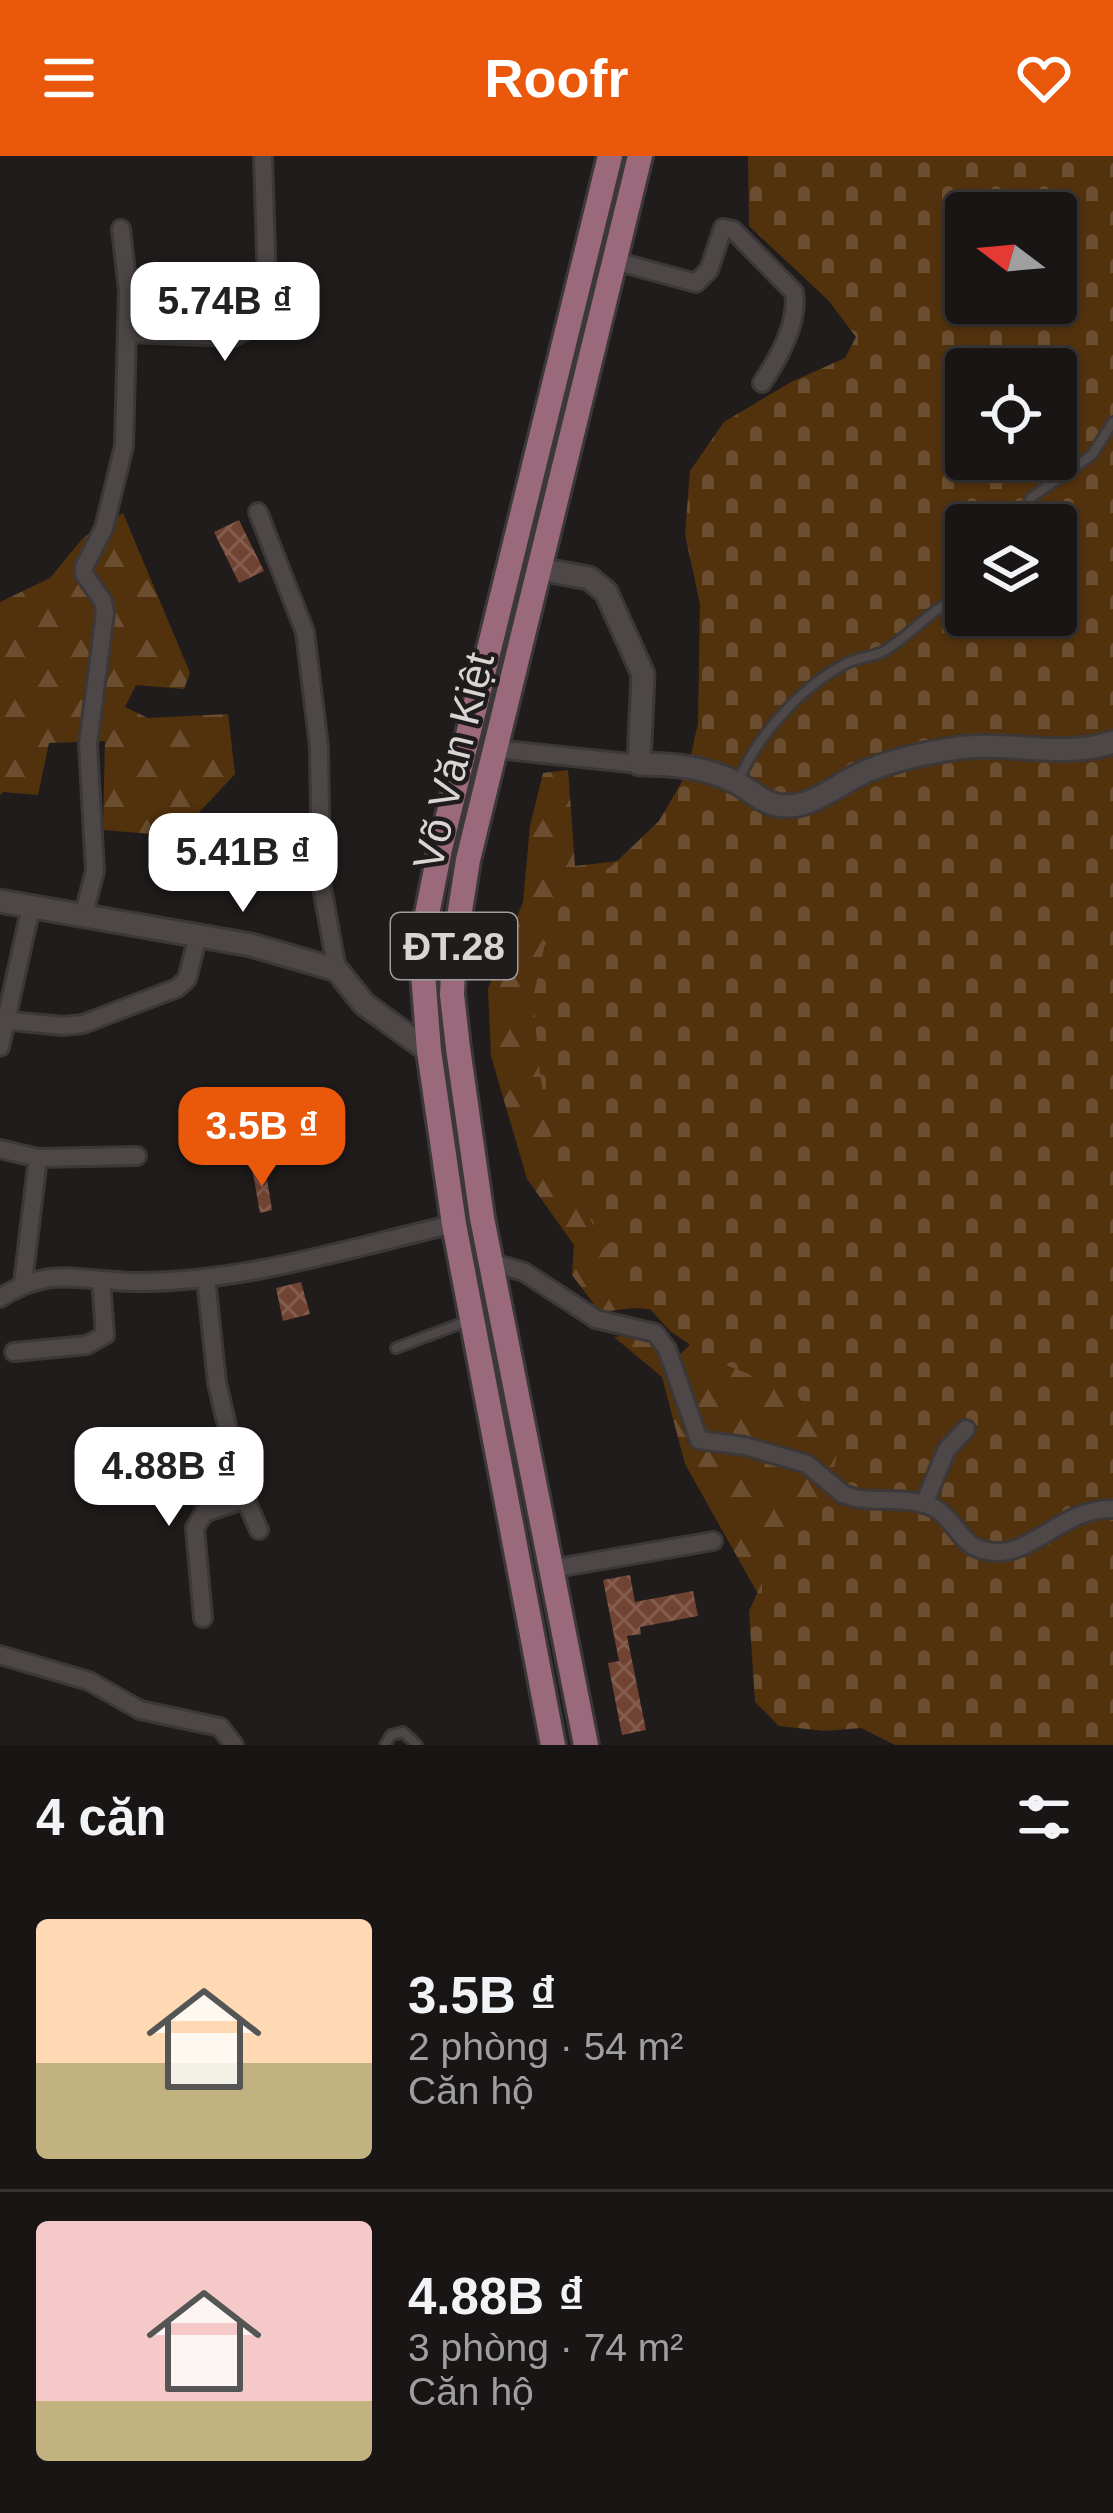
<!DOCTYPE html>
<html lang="vi">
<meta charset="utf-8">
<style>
:root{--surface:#191515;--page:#262222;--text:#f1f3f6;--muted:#9f9fa0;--line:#373434;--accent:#ea580c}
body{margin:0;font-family:Helvetica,sans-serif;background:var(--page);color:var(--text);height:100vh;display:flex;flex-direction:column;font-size:45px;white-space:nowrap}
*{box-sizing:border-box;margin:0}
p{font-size:39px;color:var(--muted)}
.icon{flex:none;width:66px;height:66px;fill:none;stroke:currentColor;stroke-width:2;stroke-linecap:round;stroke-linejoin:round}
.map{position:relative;height:1589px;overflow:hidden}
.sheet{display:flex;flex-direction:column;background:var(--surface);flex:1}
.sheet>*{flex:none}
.needle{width:78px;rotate:286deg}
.fabs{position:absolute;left:945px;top:36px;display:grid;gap:24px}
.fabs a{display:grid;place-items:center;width:132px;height:132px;border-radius:12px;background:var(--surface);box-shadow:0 3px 9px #0004,0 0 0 3px var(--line);font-size:60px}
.price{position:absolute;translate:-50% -102px;padding:0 27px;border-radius:24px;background:#fff;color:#222;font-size:39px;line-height:78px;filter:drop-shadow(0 3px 6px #0008)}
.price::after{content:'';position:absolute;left:50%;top:72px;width:36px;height:27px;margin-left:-18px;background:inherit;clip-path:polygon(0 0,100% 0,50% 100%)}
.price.active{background:var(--accent);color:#fff}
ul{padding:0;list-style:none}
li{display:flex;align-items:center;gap:36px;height:300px;padding:0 36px}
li+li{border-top:3px solid var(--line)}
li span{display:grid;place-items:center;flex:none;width:336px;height:240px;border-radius:12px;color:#555}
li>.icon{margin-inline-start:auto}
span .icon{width:144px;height:144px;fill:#fffc;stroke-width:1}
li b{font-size:51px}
h2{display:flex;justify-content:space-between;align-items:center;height:144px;padding:0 36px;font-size:51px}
header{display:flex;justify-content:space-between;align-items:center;height:156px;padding:0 36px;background:var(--accent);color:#fff;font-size:54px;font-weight:700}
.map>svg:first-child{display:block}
.forest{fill:url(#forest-firs)}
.cemetery{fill:url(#cemetery-stones);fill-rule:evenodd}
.building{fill:url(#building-cross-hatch)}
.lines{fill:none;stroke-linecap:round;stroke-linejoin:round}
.service-casing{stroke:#3c3838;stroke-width:14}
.minor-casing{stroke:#3c3838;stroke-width:22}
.tertiary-casing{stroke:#3c3838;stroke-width:27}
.primary-casing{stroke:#3c3838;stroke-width:30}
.service{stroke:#4e4747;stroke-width:8}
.minor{stroke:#4e4747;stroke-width:16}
.tertiary{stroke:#4e4747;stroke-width:21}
.primary{stroke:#9b697c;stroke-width:24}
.labels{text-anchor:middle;stroke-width:9;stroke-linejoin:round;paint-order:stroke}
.shield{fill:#211c1c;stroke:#a29e9e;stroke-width:3}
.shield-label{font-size:39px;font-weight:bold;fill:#d9d5d5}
.street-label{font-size:42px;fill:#d9d5d5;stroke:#211c1c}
</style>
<header><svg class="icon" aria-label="menu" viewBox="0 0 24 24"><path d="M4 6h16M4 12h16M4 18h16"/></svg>Roofr<svg class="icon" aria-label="heart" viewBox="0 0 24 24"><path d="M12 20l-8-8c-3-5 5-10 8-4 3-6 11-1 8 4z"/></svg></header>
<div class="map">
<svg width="1113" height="1589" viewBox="0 0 1113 1589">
<defs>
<pattern id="forest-firs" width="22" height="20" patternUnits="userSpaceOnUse" patternTransform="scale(3)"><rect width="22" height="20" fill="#52310d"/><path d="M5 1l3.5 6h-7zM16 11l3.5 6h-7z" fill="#6a4e2f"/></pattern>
<pattern id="cemetery-stones" width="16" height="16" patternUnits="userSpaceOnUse" patternTransform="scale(3)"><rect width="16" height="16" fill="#52310d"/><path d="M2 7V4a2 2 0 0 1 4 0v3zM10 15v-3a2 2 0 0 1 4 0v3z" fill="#6a4e2f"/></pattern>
<pattern id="building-cross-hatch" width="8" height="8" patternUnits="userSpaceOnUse" patternTransform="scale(3)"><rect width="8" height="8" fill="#704332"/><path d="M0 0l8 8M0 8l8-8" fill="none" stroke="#845d4f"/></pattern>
</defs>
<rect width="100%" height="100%" fill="#211c1c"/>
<path class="forest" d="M 123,357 L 190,517 L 184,533 L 136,529 L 125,551 L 148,562 L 228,558 L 235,618 L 177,680 L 103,674 L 105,585 L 49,587 L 38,639 L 3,636 L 0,639 L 0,446 L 50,422 L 83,382 Z
M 568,614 L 575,710 L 627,704 L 848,1230 L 813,1536 L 685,1308 L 662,1221 L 614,1181 L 635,1178 L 664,1186 L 676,1202 L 697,1182 L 682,1156 L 634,1152 L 600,1156 L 572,1119 L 574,1089 L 527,1023 L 491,900 L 488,833 L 523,746 L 530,670 L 543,617 Z"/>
<path class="cemetery" d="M 748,0 L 1113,0 L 1113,1589 L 895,1589 L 861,1572 L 825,1575 L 779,1570 L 755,1546 L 749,1455 L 781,1385 L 831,1336 L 837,1295 L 795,1236 L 713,1204 L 671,1176 L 629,1130 L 555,1003 L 540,919 L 533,842 L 546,783 L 565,741 L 613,709 L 659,665 L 687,617 L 698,567 L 700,448 L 685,378 L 690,315 L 724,266 L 791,226 L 845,202 L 856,181 L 828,144 L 749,70 ZM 966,57 L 1056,57 L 1056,147 L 966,147 ZM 966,213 L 1056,213 L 1056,303 L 966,303 ZM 966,369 L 1056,369 L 1056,459 L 966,459 Z"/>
<path class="building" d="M 239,364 L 264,415 L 239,427 L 214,376 Z
M 265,1010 L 272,1054 L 260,1057 L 252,1012 Z
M 301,1126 L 310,1158 L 283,1165 L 276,1132 Z
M 630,1419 L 635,1446 L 693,1435 L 698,1460 L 640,1471 L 641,1478 L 627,1480 L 646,1574 L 622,1579 L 608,1507 L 619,1505 L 603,1424 Z"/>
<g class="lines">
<g class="service-casing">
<path id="service" d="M 1016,369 L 1032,341 L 1092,299 L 1113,266
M 738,626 C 756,581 801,531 845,508 C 859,500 876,502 889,492 C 916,474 935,449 966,438
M 396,1192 L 470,1164
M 385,1589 L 391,1579 L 403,1576 L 417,1589"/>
</g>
<g class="minor-casing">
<path id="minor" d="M 615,105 L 696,127 L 709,114 L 723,72 L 733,74 L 794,136 C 799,167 779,202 762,227
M 127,177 L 233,181 L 268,164 L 263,0
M 258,356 L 305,476 L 319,591 L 321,726 L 337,814
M 496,593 L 639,608
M 83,761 L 95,715 L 88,588 L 105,457 L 103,445 L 84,418 L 84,411 L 104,372 L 124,290 L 128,134 L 121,73
M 0,864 L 63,870 L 83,868 L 177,832 L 187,823 L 198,780
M 0,891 L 31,751
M 0,993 L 38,1002 L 23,1127
M 38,1002 L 137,1000
M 490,1106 L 524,1116 L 596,1163 L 655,1177 L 667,1193 L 699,1284 L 745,1290 L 807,1308 L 843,1338 L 855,1342 C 880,1347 918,1339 939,1355 C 962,1372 961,1396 999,1396 C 1034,1396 1067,1351 1113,1353
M 206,1123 L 217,1227 L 243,1338 L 259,1374
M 0,1142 C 51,1109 77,1125 134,1126 C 242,1127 349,1092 454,1068
M 14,1196 L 87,1189 L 105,1179 L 101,1124
M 924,1348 L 947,1293 L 966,1273
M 551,1413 L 713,1385
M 203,1462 L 195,1372 L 204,1357 L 245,1343
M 0,1499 L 89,1525 L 140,1554 L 220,1571 L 234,1589"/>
</g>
<g class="tertiary-casing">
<path id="tertiary" d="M 539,413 L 589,422 L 606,436 L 643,518 L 639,608 C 673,608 706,611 737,627 C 754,636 765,650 786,650 C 814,651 842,625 869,614 C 895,604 930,596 958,592 C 1010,585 1064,603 1113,586
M 0,745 L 251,789 L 337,814 L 364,848 L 429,895"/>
</g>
<g class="primary-casing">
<path id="primary" d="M 553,1589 L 454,1068 L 429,895 L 423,817 L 427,758 L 440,693 L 610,0
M 586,1589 L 482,1062 L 458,892 L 452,839 L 454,793 L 468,704 L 640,0"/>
</g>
<use href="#service" class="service"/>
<use href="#minor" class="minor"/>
<use href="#tertiary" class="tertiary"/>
<use href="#primary" class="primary"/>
</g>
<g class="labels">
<rect class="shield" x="391" y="757" width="126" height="66" rx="9"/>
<g class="shield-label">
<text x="454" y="804">ĐT.28</text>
</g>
<g class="street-label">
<text transform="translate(453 605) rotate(-76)" y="15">Võ Văn Kiệt</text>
</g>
</g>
</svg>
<div class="fabs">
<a><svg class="needle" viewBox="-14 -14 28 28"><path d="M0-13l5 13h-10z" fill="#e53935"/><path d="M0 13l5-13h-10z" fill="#9f9fa0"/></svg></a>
<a><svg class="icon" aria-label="locate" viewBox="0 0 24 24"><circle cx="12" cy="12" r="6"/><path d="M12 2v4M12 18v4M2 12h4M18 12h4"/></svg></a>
<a><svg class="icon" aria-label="layers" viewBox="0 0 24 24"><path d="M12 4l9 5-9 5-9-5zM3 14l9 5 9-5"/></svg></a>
</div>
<b class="price" style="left:225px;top:208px">5.74B ₫</b>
<b class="price" style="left:243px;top:759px">5.41B ₫</b>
<b class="price active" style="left:262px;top:1033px">3.5B ₫</b>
<b class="price" style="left:169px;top:1373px">4.88B ₫</b>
</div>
<section class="sheet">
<h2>4 căn<svg class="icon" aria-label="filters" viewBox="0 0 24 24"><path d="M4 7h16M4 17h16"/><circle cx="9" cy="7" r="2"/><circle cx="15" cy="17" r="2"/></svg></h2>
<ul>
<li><span style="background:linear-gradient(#ffd9b3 60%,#c2b280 0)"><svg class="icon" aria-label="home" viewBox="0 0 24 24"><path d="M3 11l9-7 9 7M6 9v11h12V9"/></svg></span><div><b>3.5B ₫</b><p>2 phòng · 54 m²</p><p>Căn hộ</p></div></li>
<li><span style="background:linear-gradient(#f6c9c9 75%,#c2b280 0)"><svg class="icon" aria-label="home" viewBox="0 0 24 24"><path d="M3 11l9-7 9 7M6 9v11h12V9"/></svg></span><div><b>4.88B ₫</b><p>3 phòng · 74 m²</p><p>Căn hộ</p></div></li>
</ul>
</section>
